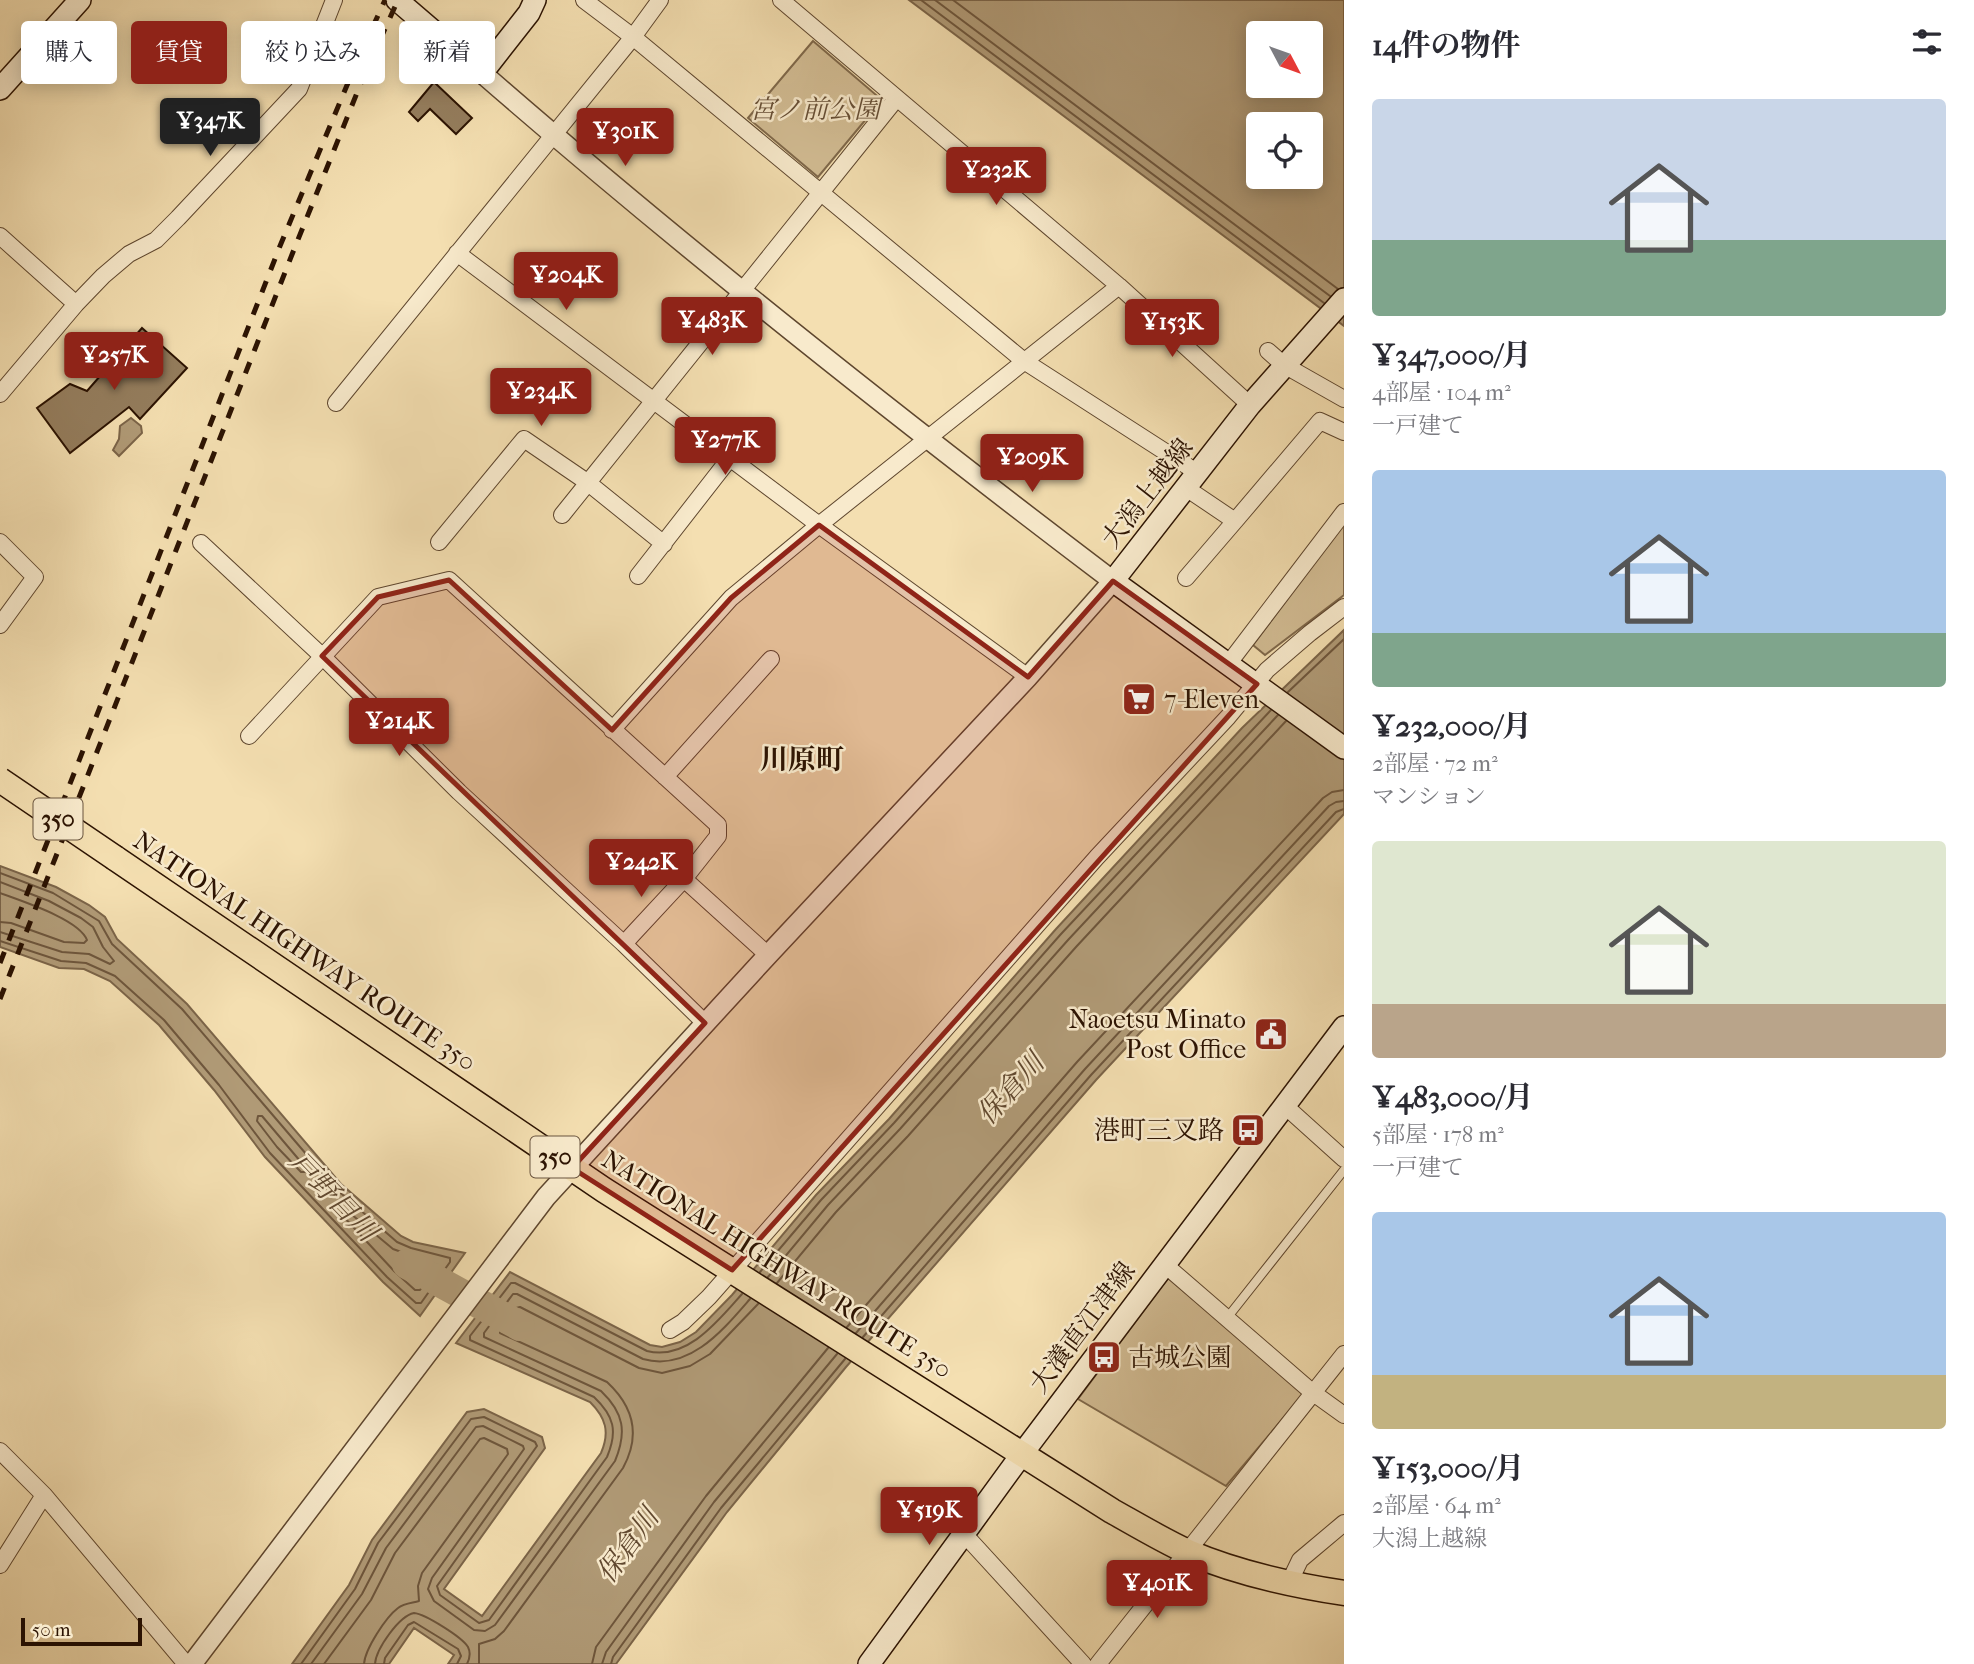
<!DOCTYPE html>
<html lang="ja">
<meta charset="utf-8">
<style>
:root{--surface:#fff;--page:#f7f7f7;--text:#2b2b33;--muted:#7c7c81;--accent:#8f2418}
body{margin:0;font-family:"IM FELL French Canon","Noto Serif JP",serif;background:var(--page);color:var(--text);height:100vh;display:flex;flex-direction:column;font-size:26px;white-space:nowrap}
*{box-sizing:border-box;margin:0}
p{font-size:23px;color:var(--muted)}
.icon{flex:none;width:38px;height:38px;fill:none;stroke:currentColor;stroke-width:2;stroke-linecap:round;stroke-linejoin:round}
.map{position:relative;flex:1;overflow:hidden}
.side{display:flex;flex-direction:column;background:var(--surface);width:630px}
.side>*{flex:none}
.guide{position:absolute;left:21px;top:21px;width:665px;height:63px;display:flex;gap:14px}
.needle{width:46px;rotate:131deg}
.controls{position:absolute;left:1246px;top:21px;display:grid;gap:14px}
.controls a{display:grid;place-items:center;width:77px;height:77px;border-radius:7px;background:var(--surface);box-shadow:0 4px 18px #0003;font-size:35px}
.scale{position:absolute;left:21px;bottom:18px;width:121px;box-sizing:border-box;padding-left:7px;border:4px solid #2c1302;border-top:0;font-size:19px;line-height:24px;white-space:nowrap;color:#2c1302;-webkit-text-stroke:5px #f8eacc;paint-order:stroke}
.price{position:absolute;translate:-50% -60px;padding:0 16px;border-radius:7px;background:var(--accent);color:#fff;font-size:23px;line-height:46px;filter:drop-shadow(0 2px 4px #0008)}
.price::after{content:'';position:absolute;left:50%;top:42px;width:21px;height:16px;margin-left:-10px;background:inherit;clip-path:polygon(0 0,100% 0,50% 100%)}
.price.on{background:#222;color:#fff}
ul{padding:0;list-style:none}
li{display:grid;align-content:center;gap:14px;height:371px;padding:0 28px}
li span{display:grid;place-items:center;height:217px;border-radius:7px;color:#555}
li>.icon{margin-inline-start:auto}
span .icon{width:126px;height:126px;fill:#fffc;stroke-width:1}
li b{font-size:30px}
h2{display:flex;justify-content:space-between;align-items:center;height:84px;padding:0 28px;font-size:30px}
.tag{padding:0 24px;border-radius:7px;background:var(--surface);box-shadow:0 4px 18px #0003;font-size:24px;line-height:63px}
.tag.on{background:var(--accent);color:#fff}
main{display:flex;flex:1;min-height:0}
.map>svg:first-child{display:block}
.green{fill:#d2bc93;stroke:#7f684a;stroke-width:2}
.water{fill:#b09a76;stroke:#7b6448;stroke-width:2;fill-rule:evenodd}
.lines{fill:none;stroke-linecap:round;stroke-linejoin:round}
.shore{stroke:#6e563c;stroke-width:2}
.river{stroke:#b09a76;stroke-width:30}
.building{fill:#947d5d;stroke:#2c1302;stroke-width:2}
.service-casing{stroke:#5e462e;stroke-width:10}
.minor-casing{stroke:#5e462e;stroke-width:18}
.tertiary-casing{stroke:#5e462e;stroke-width:22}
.secondary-casing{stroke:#2c1302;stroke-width:24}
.trunk-casing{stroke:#2c1302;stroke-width:27}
.service{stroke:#f8eacc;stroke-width:8}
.minor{stroke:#f8eacc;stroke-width:16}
.tertiary{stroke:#f8eacc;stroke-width:19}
.secondary{stroke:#f8eacc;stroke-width:21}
.trunk{stroke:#f4dfb1;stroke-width:24}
.rail{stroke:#2c1302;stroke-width:5;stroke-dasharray:12 12;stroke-linecap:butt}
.trunk-bridge-casing{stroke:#2c1302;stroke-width:27;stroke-linecap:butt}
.trunk-bridge{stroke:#f4dfb1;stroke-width:24}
.marked{fill:#8f2418;fill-opacity:0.2;stroke:#8f2418;stroke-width:5;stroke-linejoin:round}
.labels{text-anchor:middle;stroke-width:5;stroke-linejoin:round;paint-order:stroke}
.shield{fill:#f8eacc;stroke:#69543f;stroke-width:2}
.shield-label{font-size:24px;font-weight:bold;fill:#2c1302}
.park-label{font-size:26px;font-style:italic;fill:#664e35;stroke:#f8eacc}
.street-label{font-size:26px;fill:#2c1302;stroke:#f8eacc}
.poi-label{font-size:26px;fill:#2c1302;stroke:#f8eacc;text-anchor:start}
.neighbourhood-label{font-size:28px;font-weight:bold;fill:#2c1302;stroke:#f8eacc}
.water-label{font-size:28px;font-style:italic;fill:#614930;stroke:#f8eacc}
</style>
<main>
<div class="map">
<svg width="1344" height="1664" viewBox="0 0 1344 1664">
<rect width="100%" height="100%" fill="#f4dfb1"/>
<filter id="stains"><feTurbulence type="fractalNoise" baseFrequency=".00286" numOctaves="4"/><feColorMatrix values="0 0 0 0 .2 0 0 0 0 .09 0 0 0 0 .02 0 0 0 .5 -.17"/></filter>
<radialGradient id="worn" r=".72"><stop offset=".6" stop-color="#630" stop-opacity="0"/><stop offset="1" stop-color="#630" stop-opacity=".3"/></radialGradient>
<path class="green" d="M 813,41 L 882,100 L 818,177 L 748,118 Z
M 1344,522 L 1344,595 L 1265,655 L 1253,645 Z
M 1168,1278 L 1302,1391 L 1302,1396 L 1226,1486 L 1078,1399 Z"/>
<path class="water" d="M 909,0 L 1344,0 L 1344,326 ZM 1258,33 L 1311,33 L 1311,86 L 1258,86 ZM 1258,124 L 1311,124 L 1311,177 L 1258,177 Z
M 131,418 L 141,426 L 142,433 L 119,456 L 113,450 L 119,439 L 120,426 Z
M 1344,630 L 1344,814 L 1096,1080 L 846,1367 L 727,1512 L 616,1664 L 448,1664 L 454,1655 L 414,1628 L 389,1664 L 292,1664 L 349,1585 L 372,1540 L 467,1412 L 484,1409 L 542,1437 L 545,1448 L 444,1589 L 482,1616 L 601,1453 C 610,1432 606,1418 590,1402 L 456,1343 L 510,1272 L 650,1345 L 662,1347 L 680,1342 L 696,1332 L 732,1295 L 816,1195 L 889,1119 L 1056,929 L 1242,728 Z
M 0,866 L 56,887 L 89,905 L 105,917 L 117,939 L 187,1004 L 341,1184 L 401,1236 L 413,1242 L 465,1253 L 420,1316 L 383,1282 L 265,1157 L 214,1090 L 159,1025 L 110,981 L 84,969 L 59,968 L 0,947 Z"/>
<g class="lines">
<path class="shore" d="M 921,0 L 1324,303
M 935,0 L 1330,296
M 953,0 L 1338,289
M 1288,692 L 1344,639
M 0,873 L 53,893 L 99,921 L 112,944 L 182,1009 L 336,1189 L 397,1242 L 411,1248 L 450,1258 L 450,1262 L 421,1303 L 416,1303 L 387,1277 L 270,1153 L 219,1085 L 164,1020 L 115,976 L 86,963 L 61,961 L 0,941
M 0,882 L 49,901 L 81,918 L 93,927 L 103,947 L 114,961 L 110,964 L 89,954 L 62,952 L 0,932
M 0,893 C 21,901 79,919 87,940 L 84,943 L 64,942 L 11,923 L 0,922
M 258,1116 L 262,1116 L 306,1168 L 306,1172 L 301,1172 L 277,1147 L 257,1121 Z
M 345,1209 L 393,1249 L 435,1264 L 435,1268 L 420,1290 L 415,1290 L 394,1271 L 342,1215 L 342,1211 Z
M 760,1272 L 821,1200 L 894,1123 L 1061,934 L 1271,710
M 768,1277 L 828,1205 L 900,1129 L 1068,940 L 1278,715
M 777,1283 L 836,1212 L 908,1136 L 1076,947 L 1286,721
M 847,1327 L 1077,1062 L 1323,798 L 1332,792 L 1344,790
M 856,1333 L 1085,1069 L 1329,806 L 1336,802 L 1344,801
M 863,1337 L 1091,1075 L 1336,812 L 1344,809
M 301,1664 L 355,1589 L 378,1543 L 471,1419 L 484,1417 L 535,1442 L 537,1446 L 437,1586 L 440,1595 L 479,1623 L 489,1620 L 607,1457 C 618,1431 614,1416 594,1397 L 470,1340 L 470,1336 L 511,1283 L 515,1283 L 647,1351 C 687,1361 718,1321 742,1294
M 311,1664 L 362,1594 L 386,1548 L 476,1427 L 483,1426 L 523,1446 L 524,1449 L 432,1578 L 428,1589 L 434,1601 L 474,1630 L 485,1631 L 495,1625 L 615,1461 C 627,1432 624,1413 601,1391 L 484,1337 L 484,1333 L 513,1294 L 517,1294 L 643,1359 C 689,1372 723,1330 750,1299
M 324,1664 L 371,1600 L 395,1553 L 480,1439 L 484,1438 L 507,1449 L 508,1454 L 422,1573 L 418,1586 L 419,1601 C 412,1603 404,1603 398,1608 C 386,1617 365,1649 364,1664
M 375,1664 C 376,1649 399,1616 414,1613 C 425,1614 462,1637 468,1647 C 471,1653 470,1658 467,1664
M 384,1664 L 385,1658 L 408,1625 L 414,1622 L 458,1649 L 461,1656 L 457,1664
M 479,1664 L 479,1644 L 495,1639 L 504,1631 L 623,1468 C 641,1435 634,1407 607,1382 L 500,1333 L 500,1329 L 516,1308 L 520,1307 L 639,1368 L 662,1373 L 690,1366 L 710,1354 L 758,1304
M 592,1664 L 596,1647 L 706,1496 L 828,1348
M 602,1664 L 606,1652 L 714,1502 L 837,1354
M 611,1664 L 613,1657 L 721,1508 L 845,1359"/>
<path class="river" d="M 407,1264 L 520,1326"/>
</g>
<path class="building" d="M 434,82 L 472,118 L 456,134 L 430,109 L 418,121 L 409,112 Z
M 142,328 L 187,368 L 140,419 L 129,407 L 70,453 L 37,408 L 70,384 L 87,391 Z"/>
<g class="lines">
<g class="service-casing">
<path id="service" d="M 1227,1318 L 1344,1170"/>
</g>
<g class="minor-casing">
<path id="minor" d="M 584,0 L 633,37 L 1024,361 L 1198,473
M 781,0 L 1119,286 L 1250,405
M 0,236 L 76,304
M 457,253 L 819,525 L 1028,677
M 1268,351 L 1284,365 L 1344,399
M 0,394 L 76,304 L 103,276 L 129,254 L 156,240 L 178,218 L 299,89 L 334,0
M 336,403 L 633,37 L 660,0
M 1186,488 L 1235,521 L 1320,421 L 1344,432
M 562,515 L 896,99
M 0,542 L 35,577 L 0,625
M 439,542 L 524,439 L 587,482 L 664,544
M 201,543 L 322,656 L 459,792 L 624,944
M 638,576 L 730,458
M 1186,578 L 1235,521
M 1229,663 L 1344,512
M 612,730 L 731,598 L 819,525 L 1119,286
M 249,736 L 378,597 L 449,580 L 718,825 L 718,836 L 684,879
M 665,777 L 771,659
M 705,1023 L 624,944 L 632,935 L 684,879 L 768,955
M 1284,1105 L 1344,1159
M 1164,1264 L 1312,1392 L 1344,1415
M 670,1330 L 683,1322 L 709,1297 L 1097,857 L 1228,717 L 1267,670 L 1310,633 L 1344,607
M 0,1451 L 44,1495 L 186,1664
M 965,1535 L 1083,1664
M 0,1565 L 44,1495
M 1289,1583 L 1300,1560 L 1344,1523
M 1098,1664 L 1344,1354"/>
</g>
<g class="tertiary-casing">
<path id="tertiary" d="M 192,1664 L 546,1197 L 768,955 L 1028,677 L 1113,581 C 898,418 686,251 482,73"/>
</g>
<g class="secondary-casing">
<path id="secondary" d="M 397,0 L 482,73 L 529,13 L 535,0
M 0,89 L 80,0
M 1344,299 L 1250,405 L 1113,581 L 1344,748
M 869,1664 L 1022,1454 L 1344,1027"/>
</g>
<g class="trunk-casing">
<path id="trunk" d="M 115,858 L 604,1190 L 1112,1511 C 1137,1525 1162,1540 1188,1552 C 1237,1573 1291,1585 1344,1593"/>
</g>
<use href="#service" class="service"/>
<use href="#minor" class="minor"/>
<use href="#tertiary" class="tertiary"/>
<use href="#secondary" class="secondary"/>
<use href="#trunk" class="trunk"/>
<path class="rail" d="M 0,963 L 280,246 L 355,66 L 385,0
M 0,999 L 293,252 L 365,73 L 398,0"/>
<g class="trunk-bridge-casing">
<path id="trunk-bridge" d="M 0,780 L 115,858"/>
</g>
<use href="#trunk-bridge" class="trunk-bridge"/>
</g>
<path class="marked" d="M 819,525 L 1028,677 L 1113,581 L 1257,684 L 732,1270 L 572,1168 L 705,1023 L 322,656 L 378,597 L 449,580 L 612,730 L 731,598 Z"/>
<defs>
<g id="supermarket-square" transform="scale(1.75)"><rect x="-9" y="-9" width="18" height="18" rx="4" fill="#8f2418" stroke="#f8eacc"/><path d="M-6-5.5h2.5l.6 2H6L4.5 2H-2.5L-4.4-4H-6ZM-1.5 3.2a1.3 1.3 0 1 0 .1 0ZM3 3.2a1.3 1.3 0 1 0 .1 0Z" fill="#fff"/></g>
<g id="civic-square" transform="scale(1.75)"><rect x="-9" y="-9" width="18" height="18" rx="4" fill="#8f2418" stroke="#f8eacc"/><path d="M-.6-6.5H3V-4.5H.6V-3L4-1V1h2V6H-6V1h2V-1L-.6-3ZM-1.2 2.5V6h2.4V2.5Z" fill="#fff"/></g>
<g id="bus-square" transform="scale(1.75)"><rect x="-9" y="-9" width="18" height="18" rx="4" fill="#8f2418" stroke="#f8eacc"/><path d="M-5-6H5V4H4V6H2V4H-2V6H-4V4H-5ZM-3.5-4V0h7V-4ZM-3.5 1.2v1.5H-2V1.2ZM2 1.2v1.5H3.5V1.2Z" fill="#fff"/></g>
</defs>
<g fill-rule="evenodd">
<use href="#supermarket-square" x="1139" y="699"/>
<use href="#civic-square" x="1271" y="1034"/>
<use href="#bus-square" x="1248" y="1130"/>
<use href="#bus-square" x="1104" y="1357"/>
</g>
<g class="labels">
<g class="shield">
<rect x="33.5" y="798.5" width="49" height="41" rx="5"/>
<rect x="530.5" y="1136.5" width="49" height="41" rx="5"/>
</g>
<g class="shield-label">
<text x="58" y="827">350</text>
<text x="555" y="1165">350</text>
</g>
<g class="park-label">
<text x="815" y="118">宮ノ前公園</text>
</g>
<g class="street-label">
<text transform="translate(1147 493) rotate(-52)" y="9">大潟上越線</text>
<text transform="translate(305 951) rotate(34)" y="9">NATIONAL HIGHWAY ROUTE 350</text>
<text transform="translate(777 1264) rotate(32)" y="9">NATIONAL HIGHWAY ROUTE 350</text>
<text transform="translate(1082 1327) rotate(-53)" y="9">大瀁直江津線</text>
</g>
<g class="poi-label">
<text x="1164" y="708">7-Eleven</text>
<text x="1246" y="1028" text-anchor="end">Naoetsu Minato<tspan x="1246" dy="30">Post Office</tspan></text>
<text x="1224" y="1139" text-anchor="end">港町三叉路</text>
<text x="1128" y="1366">古城公園</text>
</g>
<g class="neighbourhood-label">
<text x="802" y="769">川原町</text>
</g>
<g class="water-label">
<text transform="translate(1010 1088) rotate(-48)" y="10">保倉川</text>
<text transform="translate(334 1196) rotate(46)" y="10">戸野目川</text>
<text transform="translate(627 1545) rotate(-54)" y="10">保倉川</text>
</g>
</g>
<rect width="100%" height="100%" filter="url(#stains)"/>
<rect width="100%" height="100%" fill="url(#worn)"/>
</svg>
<div class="controls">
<a><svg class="needle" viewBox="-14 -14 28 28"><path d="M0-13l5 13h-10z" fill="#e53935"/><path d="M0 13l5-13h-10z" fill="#7c7c81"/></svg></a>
<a><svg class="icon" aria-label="locate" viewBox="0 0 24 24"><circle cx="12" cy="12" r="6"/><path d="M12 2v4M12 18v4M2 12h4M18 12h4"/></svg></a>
</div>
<div class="scale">50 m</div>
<b class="price on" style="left:210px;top:158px">¥347K</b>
<b class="price" style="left:625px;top:168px">¥301K</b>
<b class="price" style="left:996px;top:207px">¥232K</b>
<b class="price" style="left:566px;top:312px">¥204K</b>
<b class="price" style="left:712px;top:357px">¥483K</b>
<b class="price" style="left:1172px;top:359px">¥153K</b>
<b class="price" style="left:114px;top:392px">¥257K</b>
<b class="price" style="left:541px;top:428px">¥234K</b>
<b class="price" style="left:725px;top:477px">¥277K</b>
<b class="price" style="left:1032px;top:494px">¥209K</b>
<b class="price" style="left:399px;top:758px">¥214K</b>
<b class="price" style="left:641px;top:899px">¥242K</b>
<b class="price" style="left:929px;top:1547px">¥519K</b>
<b class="price" style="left:1157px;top:1620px">¥401K</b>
<div class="guide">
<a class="tag">購入</a>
<a class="tag on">賃貸</a>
<a class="tag">絞り込み</a>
<a class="tag">新着</a>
</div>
</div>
<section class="side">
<h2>14件の物件<svg class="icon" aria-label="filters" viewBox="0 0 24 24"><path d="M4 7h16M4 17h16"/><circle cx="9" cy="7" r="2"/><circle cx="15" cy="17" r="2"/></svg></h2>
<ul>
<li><span style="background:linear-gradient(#c9d6e8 65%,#7fa58c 0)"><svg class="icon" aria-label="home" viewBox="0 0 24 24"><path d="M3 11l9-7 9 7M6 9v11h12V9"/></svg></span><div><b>¥347,000/月</b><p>4部屋 · 104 m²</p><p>一戸建て</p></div></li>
<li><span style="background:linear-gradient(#a9c7e8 75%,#7fa58c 0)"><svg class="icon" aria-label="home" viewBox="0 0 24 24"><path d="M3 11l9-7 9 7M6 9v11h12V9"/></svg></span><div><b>¥232,000/月</b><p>2部屋 · 72 m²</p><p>マンション</p></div></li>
<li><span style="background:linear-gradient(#dfe7d0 75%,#b9a48a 0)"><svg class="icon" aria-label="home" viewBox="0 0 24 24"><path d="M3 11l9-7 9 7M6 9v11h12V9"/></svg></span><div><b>¥483,000/月</b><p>5部屋 · 178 m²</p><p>一戸建て</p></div></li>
<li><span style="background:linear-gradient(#a9c7e8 75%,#c2b280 0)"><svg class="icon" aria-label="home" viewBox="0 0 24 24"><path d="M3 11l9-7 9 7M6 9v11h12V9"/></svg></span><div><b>¥153,000/月</b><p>2部屋 · 64 m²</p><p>大潟上越線</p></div></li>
</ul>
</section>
</main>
